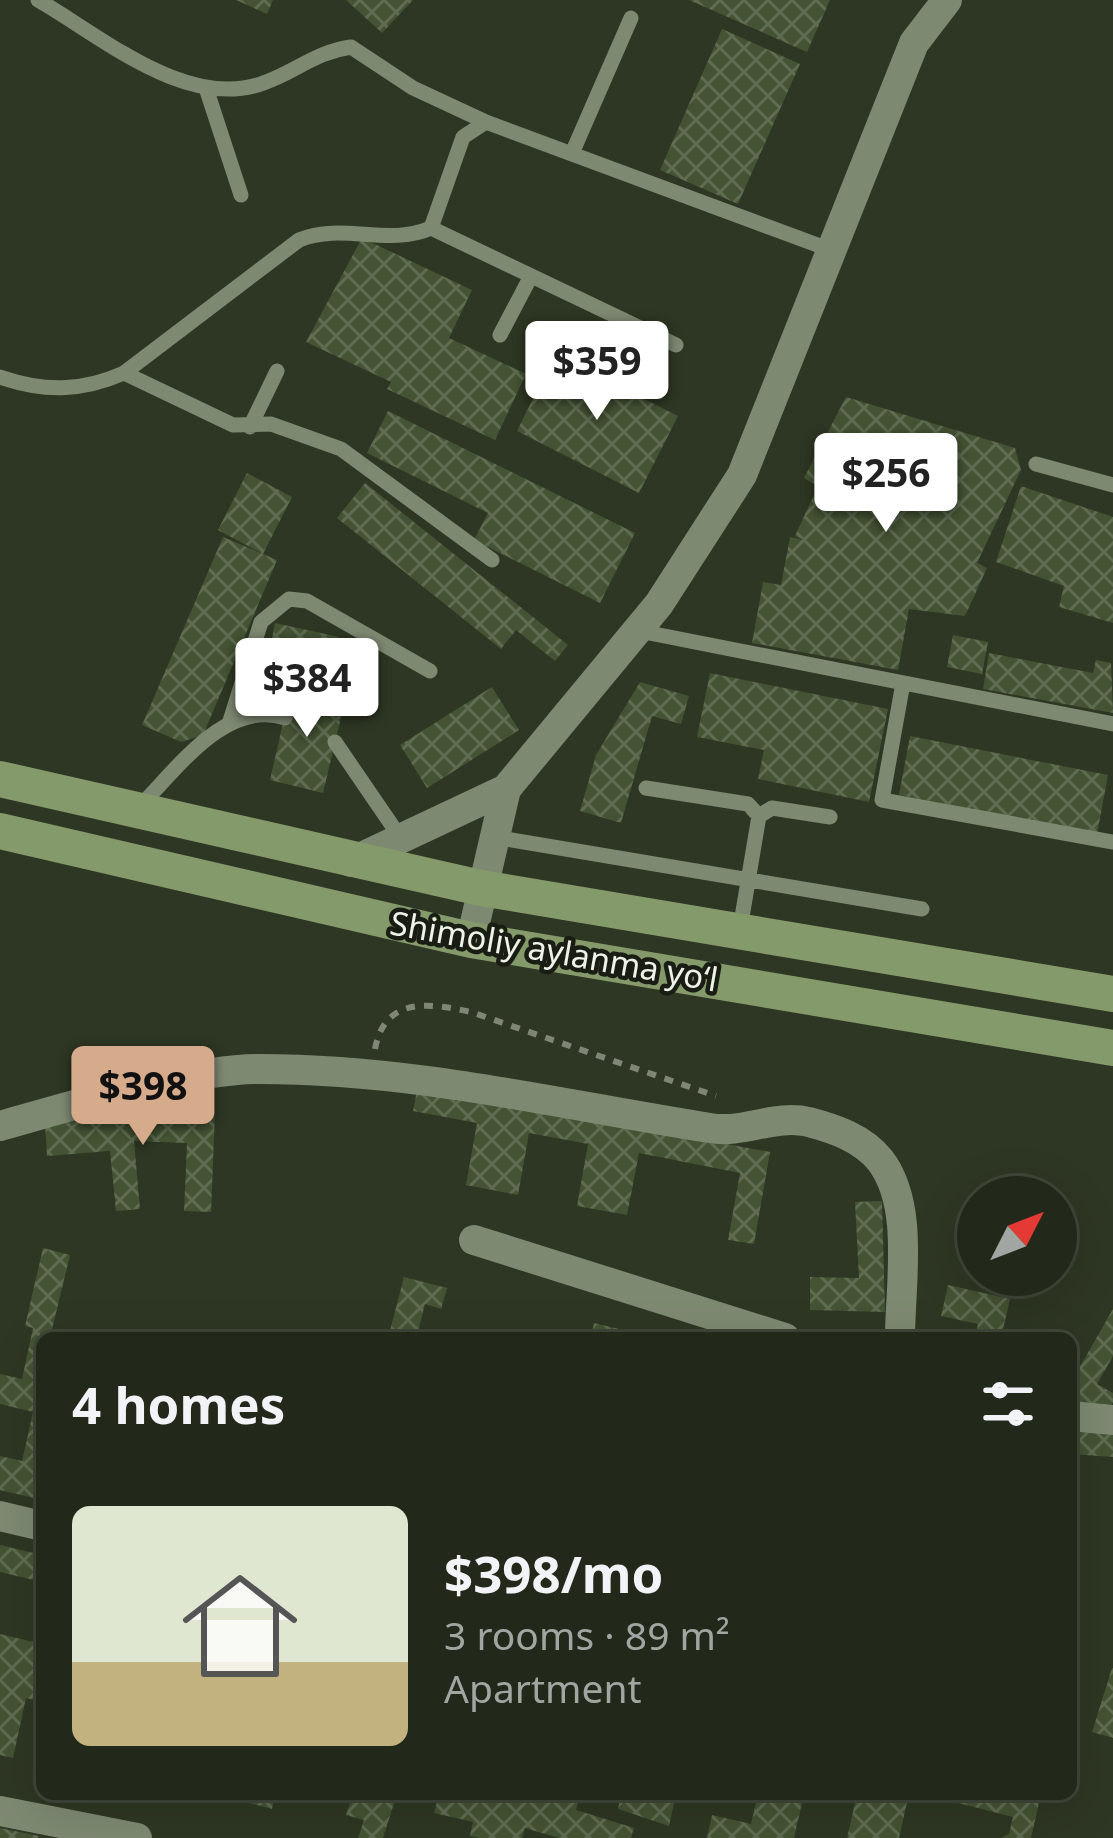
<!DOCTYPE html>
<meta charset="utf-8">
<style>
:root{--surface:#22291a;--page:#2a3123;--text:#f1f3f6;--muted:#a2a6a2;--line:#3f4539;--accent:#d6ab8b}
body{margin:0;font-family:"Noto Sans",sans-serif;background:var(--page);color:var(--text);height:100vh;display:flex;flex-direction:column;font-size:45px;white-space:nowrap}
*{box-sizing:border-box;margin:0}
p{font-size:39px;color:var(--muted)}
.icon{flex:none;width:66px;height:66px;fill:none;stroke:currentColor;stroke-width:2;stroke-linecap:round;stroke-linejoin:round}
.map{position:relative;flex:1;overflow:hidden}
.drawer{position:absolute;left:36px;top:1332px;width:1041px;height:468px;display:flex;flex-direction:column;background:var(--surface);border-radius:18px;box-shadow:0 12px 48px #0002,0 0 0 3px var(--line)}
.drawer>*{flex:none}
.needle{width:78px;rotate:48deg}
.fabs{position:absolute;left:957px;top:1176px;display:grid;gap:24px}
.fabs a{display:grid;place-items:center;width:120px;height:120px;border-radius:50%;background:var(--surface);box-shadow:0 12px 48px #0002,0 0 0 3px var(--line);font-size:60px}
.price{position:absolute;translate:-50% -102px;padding:0 27px;border-radius:12px;background:#fff;color:#222;font-size:39px;line-height:78px;filter:drop-shadow(0 3px 6px #0008)}
.price::after{content:'';position:absolute;left:50%;top:72px;width:36px;height:27px;margin-left:-18px;background:inherit;clip-path:polygon(0 0,100% 0,50% 100%)}
.price.on{background:var(--accent);color:#111}
ul{padding:0;list-style:none}
li{display:flex;align-items:center;gap:36px;height:300px;padding:0 36px}
li+li{border-top:3px solid var(--line)}
li span{display:grid;place-items:center;flex:none;width:336px;height:240px;border-radius:18px;color:#555}
li>.icon{margin-inline-start:auto}
span .icon{width:144px;height:144px;fill:#fffc;stroke-width:1}
li b{font-size:51px}
h2{display:flex;justify-content:space-between;align-items:center;height:144px;padding:0 36px;font-size:51px}
.map>svg:first-child{display:block}
.building{fill:url(#building-cross-hatch)}
.lines{fill:none;stroke-linecap:round;stroke-linejoin:round}
.path{stroke:#7f8675;stroke-width:6;stroke-dasharray:9 9;stroke-linecap:butt}
.service{stroke:#7e8972;stroke-width:15}
.minor{stroke:#7e8972;stroke-width:30}
.primary{stroke:#859a6b;stroke-width:36}
.labels{text-anchor:middle;stroke-width:9;stroke-linejoin:round;paint-order:stroke}
.street-label{font-size:33px;fill:#edf3e6;stroke:#191d14}
</style>
<div class="map">
<svg width="1113" height="1838" viewBox="0 0 1113 1838">
<defs>
<pattern id="building-cross-hatch" width="8" height="8" patternUnits="userSpaceOnUse" patternTransform="scale(3)"><rect width="8" height="8" fill="#445333"/><path d="M0 0l8 8M0 8l8-8" fill="none" stroke="#5f6c51"/></pattern>
</defs>
<rect width="100%" height="100%" fill="#2e3723"/>
<path class="building" d="M 236,0 L 273,0 L 267,14 Z
M 346,0 L 413,0 L 382,33 Z
M 689,0 L 830,0 L 807,52 Z
M 722,29 L 800,64 L 738,204 L 660,170 Z
M 362,238 L 472,290 L 449,338 L 526,374 L 495,440 L 387,389 L 391,382 L 306,342 Z
M 555,354 L 678,416 L 639,493 L 517,431 Z
M 846,397 L 1015,448 L 1021,470 L 977,563 L 987,568 L 965,616 L 909,609 L 898,670 L 752,643 L 763,582 L 781,585 L 790,537 L 805,540 L 795,536 L 818,486 L 804,478 Z
M 388,411 L 635,533 L 600,603 L 474,540 L 488,513 L 367,453 Z
M 247,473 L 292,497 L 263,554 L 218,530 Z
M 365,483 L 568,645 L 555,661 L 516,630 L 501,649 L 337,518 Z
M 1021,486 L 1113,517 L 1113,623 L 1059,607 L 1064,586 L 996,562 Z
M 223,537 L 277,560 L 203,735 L 181,742 L 142,725 Z
M 275,623 L 339,637 L 329,687 L 265,673 Z
M 953,635 L 988,642 L 982,674 L 947,667 Z
M 989,653 L 1093,673 L 1096,660 L 1111,663 L 1113,713 L 983,689 Z
M 710,673 L 888,709 L 869,802 L 758,779 L 764,750 L 697,737 Z
M 640,682 L 689,696 L 681,724 L 652,716 L 621,823 L 580,811 L 596,755 Z
M 492,687 L 519,730 L 427,788 L 400,745 Z
M 291,688 L 345,701 L 323,793 L 270,780 Z
M 910,736 L 1108,775 L 1097,834 L 899,795 Z
M 418,1086 L 770,1152 L 754,1244 L 728,1240 L 740,1173 L 639,1153 L 627,1215 L 577,1206 L 588,1144 L 529,1133 L 518,1195 L 466,1185 L 477,1123 L 413,1111 Z
M 108,1108 L 215,1112 L 211,1212 L 184,1211 L 187,1143 L 134,1141 L 140,1209 L 116,1211 L 110,1151 L 47,1156 L 45,1123 L 108,1118 Z
M 882,1201 L 885,1312 L 810,1310 L 810,1277 L 859,1278 L 855,1202 Z
M 43,1248 L 70,1255 L 50,1338 L 42,1338 L 42,1500 L 0,1490 L 0,1456 L 22,1461 L 33,1412 L 0,1404 L 0,1374 L 22,1379 L 33,1328 L 25,1326 Z
M 404,1277 L 447,1288 L 441,1309 L 425,1304 L 418,1332 L 436,1338 L 388,1338 Z
M 948,1285 L 1010,1299 L 1001,1338 L 975,1338 L 978,1324 L 941,1316 Z
M 1113,1309 L 1113,1356 L 1097,1384 L 1113,1393 L 1113,1402 L 1109,1410 L 1082,1406 L 1071,1400 L 1071,1382 Z
M 594,1323 L 648,1336 L 648,1338 L 591,1338 Z
M 1071,1428 L 1113,1431 L 1113,1457 L 1071,1454 Z
M 0,1545 L 42,1555 L 42,1582 L 0,1572 Z
M 0,1634 L 42,1644 L 42,1702 L 26,1698 L 13,1758 L 0,1755 Z
M 1112,1668 L 1113,1668 L 1113,1738 L 1092,1732 Z
M 215,1794 L 275,1794 L 272,1809 Z
M 353,1794 L 397,1794 L 383,1838 L 358,1838 L 364,1820 L 346,1815 Z
M 439,1794 L 526,1794 L 554,1803 L 556,1794 L 580,1794 L 576,1810 L 634,1828 L 631,1838 L 559,1838 L 525,1828 L 522,1838 L 479,1838 L 470,1836 L 473,1822 L 434,1813 Z
M 621,1794 L 676,1794 L 669,1826 L 618,1809 Z
M 758,1794 L 804,1794 L 794,1838 L 707,1838 L 712,1815 L 751,1824 Z
M 857,1794 L 909,1794 L 899,1838 L 847,1838 Z
M 923,1794 L 1041,1794 L 1031,1838 L 1001,1838 L 1009,1834 L 1013,1817 Z
M 0,1828 L 39,1836 L 38,1838 L 0,1838 Z"/>
<g class="lines">
<path class="path" d="M 375,1049 C 385,996 429,1003 471,1012 L 716,1096"/>
<path class="service" d="M 38,0 C 101,36 189,113 266,82 C 298,70 316,52 351,47 L 413,88 L 486,122
M 206,88 L 241,195
M 573,151 L 631,18
M 431,228 L 676,345
M 500,335 L 531,276
M 124,373 L 233,425 L 271,424 L 341,449 L 492,560
M 0,377 C 44,392 81,392 124,373 L 299,240 C 343,222 387,247 431,228 L 463,137 L 486,122 L 831,250
M 250,427 L 277,371
M 1036,464 L 1113,485
M 639,631 L 1113,724
M 903,683 L 882,800 L 1113,842
M 230,721 L 261,622 L 289,599 L 307,601 L 430,671
M 335,742 L 402,840
M 646,788 L 748,804 L 759,816 L 740,929
M 138,808 C 175,772 225,698 285,718
M 759,816 L 772,808 L 830,817
M 494,837 L 922,909"/>
<path class="minor" d="M 351,862 L 506,789
M 471,940 L 506,789 L 659,604 L 742,475 L 914,43 L 947,0
M 0,1126 C 68,1107 191,1069 258,1069 C 416,1069 557,1104 710,1128 C 744,1134 774,1114 809,1122 C 835,1129 862,1138 880,1160 C 915,1205 900,1284 900,1338
M 474,1240 L 785,1338
M 1071,1416 L 1113,1420
M 0,1516 L 42,1526
M 0,1811 L 137,1838"/>
<path class="primary" d="M 0,779 L 481,888 L 1113,994
M 0,831 L 471,940 L 1113,1048"/>
</g>
<g class="labels">
<g class="street-label">
<text transform="translate(554 951) rotate(10)" y="12">Shimoliy aylanma yoʻl</text>
</g>
</g>
</svg>
<div class="fabs">
<a><svg class="needle" viewBox="-14 -14 28 28"><path d="M0-13l5 13h-10z" fill="#e53935"/><path d="M0 13l5-13h-10z" fill="#a2a6a2"/></svg></a>
</div>
<b class="price" style="left:597px;top:423px">$359</b>
<b class="price" style="left:886px;top:535px">$256</b>
<b class="price" style="left:307px;top:740px">$384</b>
<b class="price on" style="left:143px;top:1148px">$398</b>
<section class="drawer">
<h2>4 homes<svg class="icon" aria-label="filters" viewBox="0 0 24 24"><path d="M4 7h16M4 17h16"/><circle cx="9" cy="7" r="2"/><circle cx="15" cy="17" r="2"/></svg></h2>
<ul>
<li><span style="background:linear-gradient(#dfe7d0 65%,#c2b280 0)"><svg class="icon" aria-label="home" viewBox="0 0 24 24"><path d="M3 11l9-7 9 7M6 9v11h12V9"/></svg></span><div><b>$398/mo</b><p>3 rooms · 89 m²</p><p>Apartment</p></div></li>
</ul>
</section>
</div>
